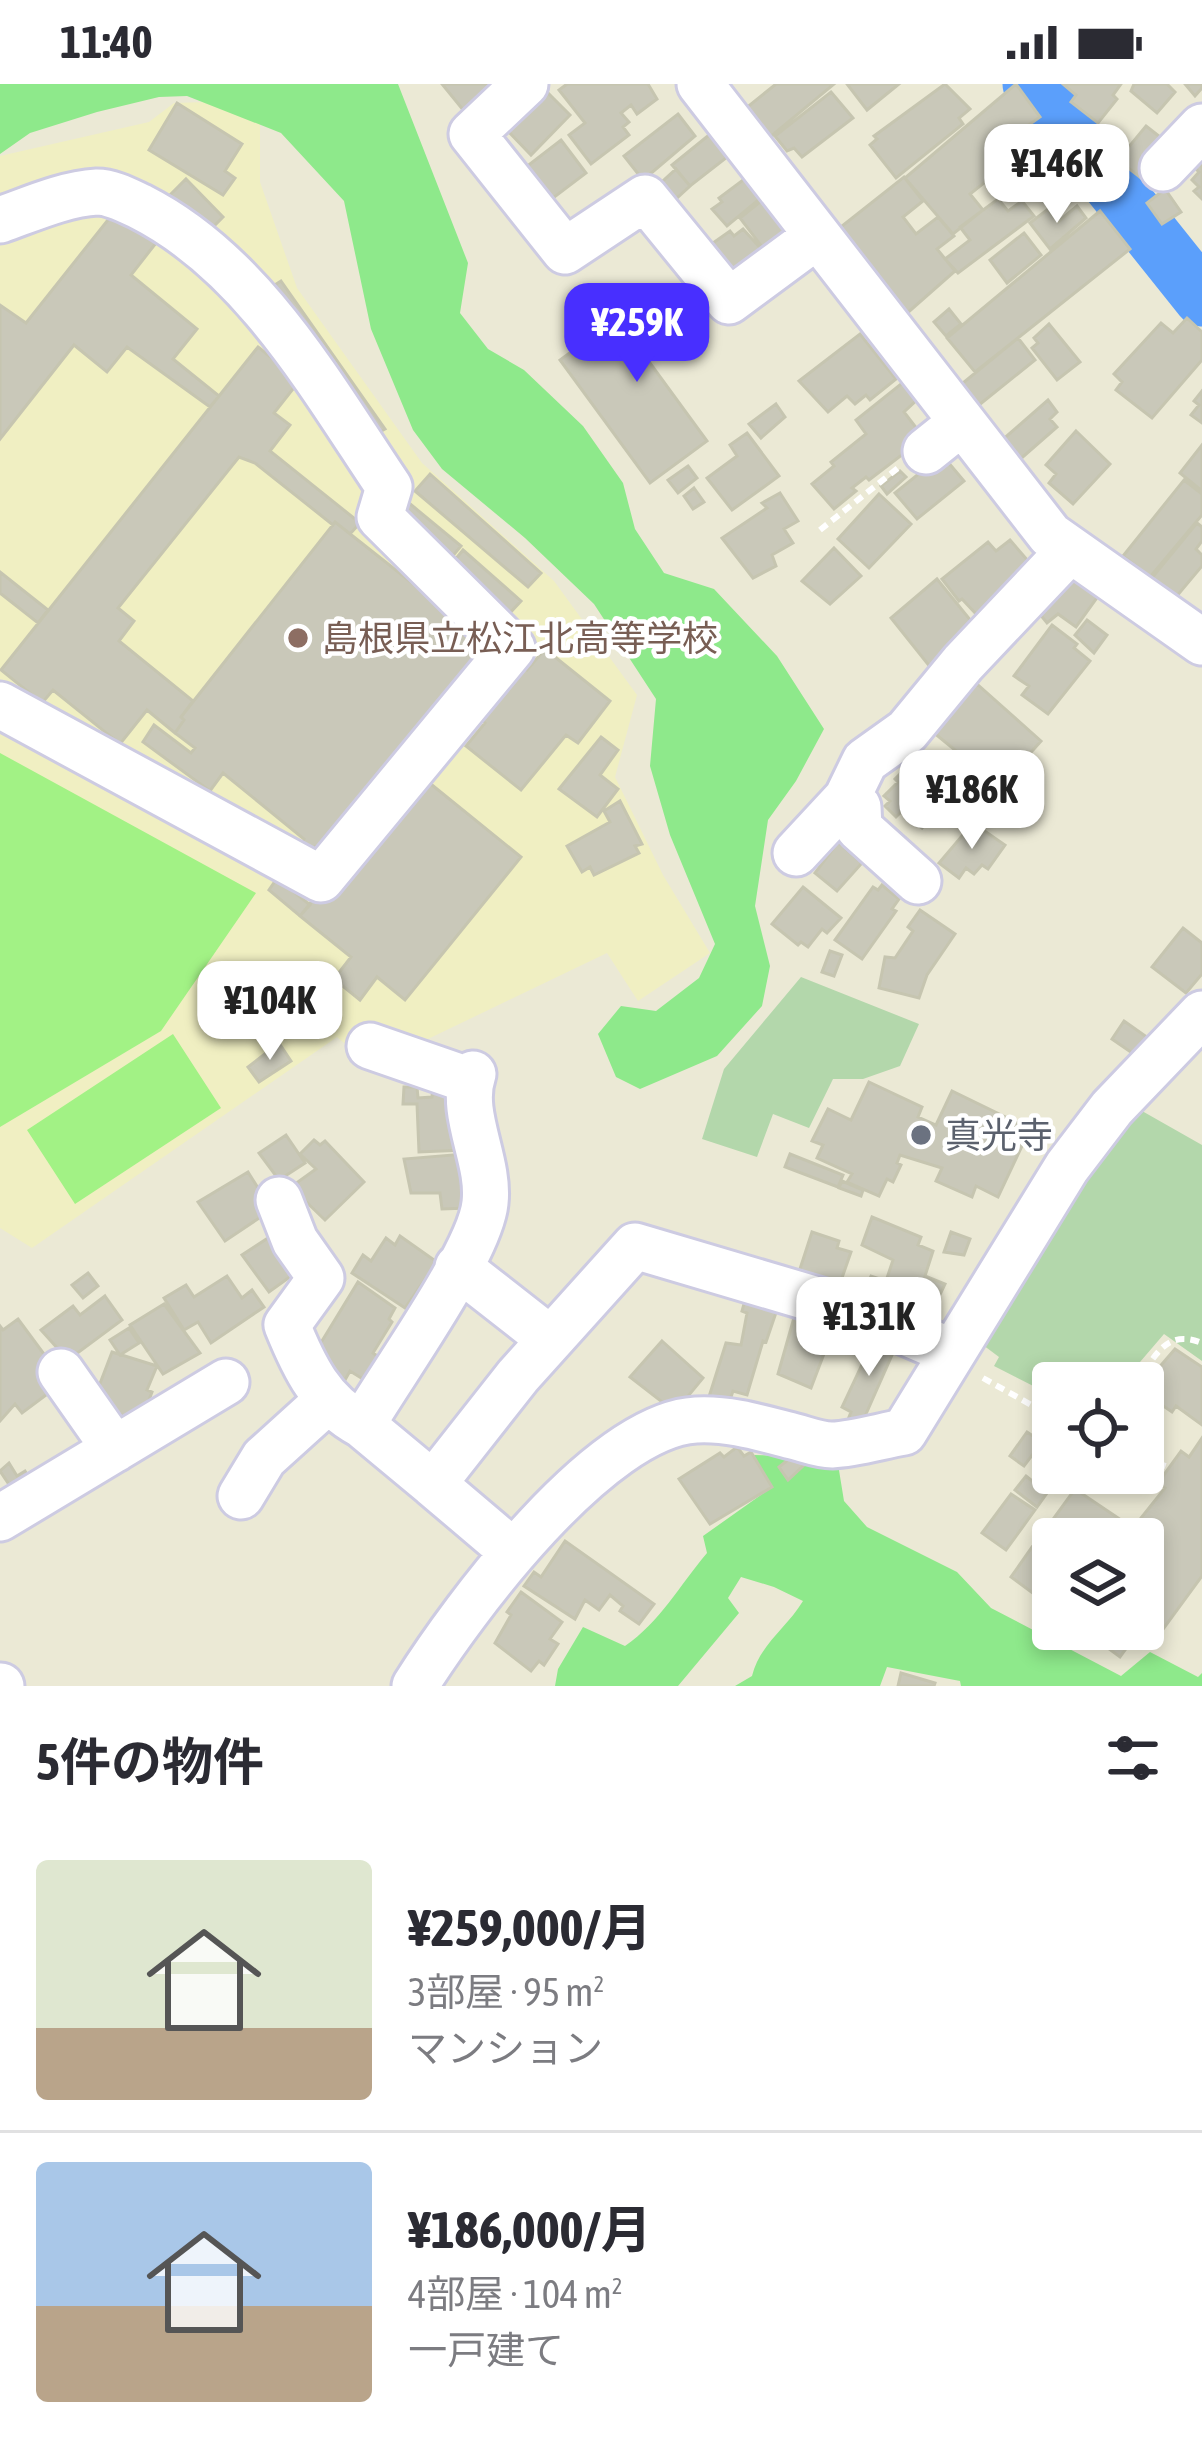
<!DOCTYPE html>
<html lang="ja">
<meta charset="utf-8">
<style>
:root{--surface:#fff;--page:#f2f2f3;--text:#2b2b33;--muted:#7c7c81;--line:#e1e1e2;--accent:#482fff}
body{margin:0;font-family:"Asap Condensed","Noto Sans JP",sans-serif;background:var(--page);color:var(--text);height:100vh;display:flex;flex-direction:column;font-size:45px;white-space:nowrap}
*{box-sizing:border-box;margin:0}
p{font-size:39px;color:var(--muted)}
.icon{flex:none;width:66px;height:66px;fill:none;stroke:currentColor;stroke-width:2;stroke-linecap:round;stroke-linejoin:round}
.map{position:relative;height:1602px;overflow:hidden}
.details{display:flex;flex-direction:column;background:var(--surface);flex:1}
.details>*{flex:none}
.tools{position:absolute;left:1032px;top:1278px;display:grid;gap:24px}
.tools a{display:grid;place-items:center;width:132px;height:132px;border-radius:12px;background:var(--surface);box-shadow:0 6px 18px #0003;font-size:60px}
.price{position:absolute;translate:-50% -102px;padding:0 27px;border-radius:24px;background:#fff;color:#222;font-size:39px;line-height:78px;filter:drop-shadow(0 3px 6px #0008)}
.price::after{content:'';position:absolute;left:50%;top:72px;width:36px;height:27px;margin-left:-18px;background:inherit;clip-path:polygon(0 0,100% 0,50% 100%)}
.price.selected{background:var(--accent);color:#fff}
ul{padding:0;list-style:none}
li{display:flex;align-items:center;gap:36px;height:300px;padding:0 36px}
li+li{border-top:3px solid var(--line)}
li span{display:grid;place-items:center;flex:none;width:336px;height:240px;border-radius:12px;color:#555}
li>.icon{margin-inline-start:auto}
span .icon{width:144px;height:144px;fill:#fffc;stroke-width:1}
li b{font-size:51px}
h2{display:flex;justify-content:space-between;align-items:center;height:144px;padding:0 36px;font-size:51px}
.status{display:flex;justify-content:space-between;align-items:center;height:84px;padding:0 60px;background:var(--surface);direction:ltr}
.status svg{height:33px;fill:currentColor}
.map>svg:first-child{display:block}
.education{fill:#f0efc2}
.green{fill:#8ee98b}
.cemetery{fill:#b3d7ab}
.pitch{fill:#a2f285}
.lines{fill:none;stroke-linecap:round;stroke-linejoin:round}
.river{stroke:#5b9ffb;stroke-width:57}
.building{fill:#c9c8b9;stroke:#c6c5b0;stroke-width:3}
.minor-casing{stroke:#cdcbe2;stroke-width:51}
.path{stroke:#fff;stroke-width:6;stroke-dasharray:9 6;stroke-linecap:butt}
.minor{stroke:#fff;stroke-width:45}
.tree{fill:#73a36e}
.education-dot{fill:#8d6e63;stroke:#fff;stroke-width:4.5}
.worship-dot{fill:#6b7280;stroke:#fff;stroke-width:4.5}
.labels{text-anchor:middle;stroke-width:9;stroke-linejoin:round;paint-order:stroke}
.education-label{font-size:36px;fill:#785e54;stroke:#fff;text-anchor:start}
.worship-label{font-size:36px;fill:#5b616d;stroke:#fff;text-anchor:start}
</style>
<div class="status"><b>11:40</b><svg viewBox="0 0 49 12"><path d="M0 12V9h3v3zM5 12V6h3v6zM10 12V3h3v9zM15 12V0h3v12zM26 1h20v11H26zM47 4h2v5h-2z"/></svg></div>
<div class="map">
<svg width="1202" height="1602" viewBox="0 0 1202 1602">
<rect width="100%" height="100%" fill="#ebe9d5"/>
<path class="education" d="M 207,18 L 260,30 L 260,98 L 297,204 L 422,379 L 554,497 L 637,611 L 615,693 L 663,791 L 710,869 L 638,917 L 607,869 L 380,978 L 363,975 L 337,953 L 32,1164 L 0,1144 L 0,72 L 149,38 L 174,19 Z"/>
<path class="green" d="M 0,0 L 398,0 L 468,179 L 460,229 L 488,265 L 524,286 L 583,342 L 623,399 L 635,445 L 664,489 L 714,505 L 777,572 L 824,645 L 796,697 L 768,736 L 755,822 L 770,882 L 762,922 L 717,972 L 640,1005 L 616,993 L 598,950 L 621,922 L 656,927 L 699,894 L 715,860 L 670,751 L 650,682 L 656,615 L 594,520 L 525,454 L 442,385 L 413,346 L 371,245 L 344,117 L 281,49 L 187,12 L 159,13 L 97,28 L 30,49 L 0,70 Z
M 754,1371 L 837,1374 L 844,1417 L 867,1443 L 957,1488 L 991,1524 L 1121,1592 L 1150,1568 L 1198,1593 L 1202,1589 L 1202,1602 L 961,1602 L 960,1597 L 887,1583 L 880,1602 L 735,1602 L 752,1592 C 760,1560 786,1545 803,1517 L 774,1503 L 741,1493 L 728,1514 L 739,1529 L 678,1602 L 555,1602 L 558,1585 L 583,1543 L 625,1562 C 659,1539 680,1501 707,1469 L 703,1452 L 768,1406 Z"/>
<path class="cemetery" d="M 801,893 L 919,940 L 900,982 L 863,995 L 833,995 L 809,1044 L 773,1030 L 757,1073 L 702,1055 L 724,985 Z
M 1135,1023 L 1202,1061 L 1202,1277 L 1164,1250 L 1122,1299 L 1053,1299 L 1053,1312 L 994,1282 L 999,1273 L 979,1258 L 1013,1199 Z"/>
<path class="pitch" d="M 0,669 L 256,809 L 161,947 L 0,1043 Z
M 173,950 L 221,1024 L 75,1120 L 27,1046 Z"/>
<g class="lines">
<path class="river" d="M 1031,0 L 1202,214"/>
</g>
<path class="building" d="M 442,0 L 508,0 L 469,33 Z
M 567,0 L 648,0 L 657,15 L 637,30 L 631,21 L 621,29 L 629,38 L 623,43 L 629,51 L 591,80 L 569,51 L 585,39 L 559,6 Z
M 776,0 L 834,0 L 769,54 L 745,25 Z
M 847,0 L 899,0 L 867,26 Z
M 945,0 L 970,25 L 959,34 L 963,40 L 896,94 L 870,61 L 877,55 L 874,52 Z
M 1016,0 L 1040,33 L 1023,45 L 1033,60 L 970,110 L 983,126 L 953,150 L 905,94 Z
M 1063,0 L 1121,0 L 1113,11 L 1117,15 L 1098,39 L 1071,18 L 1076,11 Z
M 1134,0 L 1167,0 L 1175,8 L 1157,29 L 1131,7 Z
M 1185,0 L 1202,0 L 1202,4 L 1195,12 Z
M 542,3 L 570,31 L 531,71 L 503,42 Z
M 831,8 L 853,34 L 802,73 L 794,64 L 787,67 L 775,52 Z
M 177,19 L 242,60 L 225,87 L 235,94 L 223,111 L 149,66 Z
M 678,30 L 695,52 L 643,96 L 624,72 Z
M 1146,42 L 1169,60 L 1141,94 L 1118,76 Z
M 714,47 L 731,70 L 690,102 L 672,81 Z
M 561,56 L 586,89 L 549,117 L 521,87 Z
M 1202,71 L 1202,115 L 1194,107 L 1199,103 L 1192,96 L 1199,88 L 1192,81 Z
M 676,85 L 690,102 L 666,124 L 652,107 Z
M 747,93 L 762,113 L 727,142 L 712,125 L 722,118 L 719,114 Z
M 904,93 L 923,117 L 903,133 L 916,150 L 938,133 L 954,152 L 937,165 L 955,187 L 905,231 L 837,146 Z
M 186,95 L 223,133 L 207,149 L 170,111 Z
M 1165,105 L 1181,128 L 1162,140 L 1147,119 Z
M 765,114 L 790,147 L 766,168 L 740,134 Z
M 998,115 L 1008,127 L 1022,117 L 1034,132 L 958,189 L 945,175 L 970,156 L 960,143 Z
M 1077,122 L 1086,134 L 1050,165 L 1030,139 L 1048,125 L 1058,138 Z
M 115,127 L 156,159 L 131,191 L 197,245 L 173,275 L 219,312 L 210,323 L 127,263 L 107,288 L 74,261 L 0,355 L 0,221 L 26,239 Z
M 1100,127 L 1130,165 L 975,288 L 947,254 Z
M 743,145 L 764,168 L 734,202 L 703,166 L 730,147 L 734,152 Z
M 1024,149 L 1041,171 L 1007,199 L 990,176 Z
M 281,197 L 385,345 L 372,352 L 267,206 Z
M 659,203 L 688,242 L 647,275 L 707,357 L 650,399 L 560,276 Z
M 949,225 L 961,240 L 946,252 L 934,238 Z
M 1187,234 L 1202,248 L 1202,276 L 1152,334 L 1116,306 L 1122,298 L 1114,290 L 1161,239 L 1173,249 Z
M 1049,240 L 1080,278 L 1057,296 L 1032,264 L 1038,259 L 1034,254 Z
M 860,250 L 896,295 L 870,316 L 866,311 L 855,320 L 847,312 L 828,328 L 799,297 Z
M 1018,254 L 1035,276 L 974,325 L 958,303 Z
M 258,263 L 300,296 L 274,329 L 290,341 L 270,367 L 360,439 L 350,450 L 335,438 L 333,441 L 255,379 L 239,373 L 118,524 L 134,537 L 119,557 L 193,617 L 181,633 L 184,636 L 175,649 L 147,626 L 120,660 L 53,606 L 42,619 L 1,586 Z
M 906,296 L 920,313 L 904,328 L 924,354 L 869,396 L 866,393 L 852,404 L 856,407 L 834,425 L 812,400 L 834,382 L 831,378 L 866,350 L 856,336 Z
M 1202,307 L 1202,339 L 1191,331 L 1199,321 L 1194,317 Z
M 1048,316 L 1057,328 L 1050,335 L 1057,343 L 1017,378 L 1001,357 Z
M 776,320 L 785,333 L 761,354 L 749,340 Z
M 1076,347 L 1110,380 L 1073,420 L 1049,399 L 1056,390 L 1046,381 Z
M 747,349 L 779,392 L 732,426 L 707,394 L 737,372 L 730,361 Z
M 1202,361 L 1202,407 L 1180,389 Z
M 942,371 L 964,397 L 917,435 L 895,409 Z
M 688,382 L 697,394 L 678,409 L 668,396 Z
M 900,387 L 906,393 L 887,410 L 881,402 Z
M 430,390 L 541,489 L 528,503 L 415,407 Z
M 1184,396 L 1202,410 L 1202,431 L 1150,493 L 1123,472 Z
M 694,404 L 704,418 L 693,425 L 684,412 Z
M 780,409 L 798,437 L 784,445 L 793,459 L 772,471 L 776,482 L 753,494 L 722,454 L 767,424 L 762,419 Z
M 879,410 L 911,440 L 869,484 L 838,455 Z
M 409,419 L 461,462 L 447,479 L 395,436 Z
M 335,438 L 488,559 L 322,768 L 315,763 L 287,802 L 310,821 L 300,832 L 269,806 L 304,755 L 223,689 L 210,707 L 143,658 L 154,641 L 191,669 L 195,664 L 175,649 L 184,636 L 181,633 Z
M 1197,439 L 1202,443 L 1202,457 L 1196,465 L 1202,471 L 1202,482 L 1176,513 L 1151,495 Z
M 1010,456 L 1029,478 L 1015,489 L 1022,497 L 977,531 L 962,515 L 959,517 L 942,495 L 988,458 L 996,467 Z
M 834,464 L 861,492 L 830,520 L 802,497 Z
M 463,466 L 521,517 L 507,532 L 450,482 Z
M 0,488 L 48,526 L 38,539 L 0,509 Z
M 1070,492 L 1099,511 L 1076,543 L 1058,530 L 1047,539 L 1034,523 Z
M 937,495 L 980,548 L 935,589 L 891,534 Z
M 1087,536 L 1107,551 L 1094,569 L 1075,551 Z
M 1052,541 L 1077,560 L 1074,564 L 1090,577 L 1048,630 L 1022,611 L 1029,602 L 1014,592 Z
M 545,565 L 610,617 L 578,659 L 566,651 L 521,706 L 466,662 L 485,639 L 480,635 L 521,582 L 527,586 Z
M 977,600 L 1041,657 L 1000,703 L 933,648 Z
M 601,653 L 618,666 L 600,691 L 618,705 L 597,733 L 559,705 Z
M 923,674 L 931,679 L 935,674 L 960,694 L 954,702 L 959,705 L 922,744 L 901,728 L 896,733 L 885,722 L 890,717 L 884,712 L 898,698 L 895,695 L 910,680 L 915,683 Z
M 416,688 L 521,773 L 405,916 L 377,893 L 360,916 L 334,895 L 351,873 L 300,832 Z
M 620,717 L 642,760 L 635,762 L 639,769 L 594,791 L 590,783 L 582,788 L 567,762 L 610,738 L 604,727 Z
M 973,739 L 1005,761 L 988,785 L 982,781 L 974,790 L 966,784 L 959,794 L 939,779 Z
M 838,758 L 862,779 L 837,807 L 815,789 Z
M 882,801 L 899,815 L 892,825 L 896,827 L 862,875 L 835,856 L 873,803 L 878,806 Z
M 803,803 L 841,834 L 827,849 L 822,845 L 808,863 L 801,858 L 798,861 L 772,840 Z
M 920,826 L 955,850 L 927,891 L 919,914 L 879,904 L 885,873 L 895,874 L 913,847 L 908,843 Z
M 1183,844 L 1202,859 L 1202,890 L 1186,909 L 1152,883 Z
M 830,867 L 842,871 L 834,892 L 822,888 Z
M 1124,937 L 1151,956 L 1138,973 L 1112,955 Z
M 279,959 L 291,977 L 259,998 L 248,983 Z
M 433,995 L 457,1009 L 464,1066 L 419,1068 L 417,1020 L 403,1020 L 404,1003 L 417,1003 L 418,1014 L 432,1013 Z
M 869,998 L 922,1023 L 918,1033 L 936,1041 L 952,1007 L 1030,1045 L 998,1113 L 976,1102 L 972,1113 L 936,1097 L 942,1084 L 900,1071 L 897,1079 L 901,1081 L 893,1098 L 887,1095 L 879,1112 L 847,1098 L 852,1090 L 817,1074 L 823,1061 L 812,1057 L 828,1025 L 851,1036 Z
M 286,1051 L 305,1079 L 279,1096 L 259,1069 Z
M 314,1056 L 320,1061 L 325,1057 L 364,1098 L 325,1136 L 295,1107 L 298,1104 L 295,1100 L 316,1085 L 300,1070 Z
M 464,1070 L 468,1124 L 442,1125 L 440,1109 L 411,1109 L 404,1075 Z
M 790,1070 L 843,1091 L 838,1103 L 785,1083 Z
M 248,1088 L 265,1115 L 268,1128 L 225,1157 L 198,1118 Z
M 842,1097 L 863,1106 L 861,1112 L 839,1104 Z
M 872,1133 L 921,1153 L 918,1161 L 933,1167 L 925,1192 L 945,1200 L 928,1236 L 861,1215 L 871,1192 L 886,1197 L 893,1176 L 862,1161 Z
M 812,1148 L 839,1157 L 837,1164 L 851,1168 L 836,1211 L 798,1191 Z
M 951,1148 L 970,1155 L 964,1171 L 944,1168 Z
M 274,1150 L 298,1187 L 269,1208 L 242,1171 Z
M 400,1152 L 437,1178 L 405,1224 L 352,1189 L 363,1171 L 371,1177 L 386,1154 L 395,1161 Z
M 88,1189 L 98,1202 L 83,1214 L 72,1201 Z
M 227,1192 L 242,1214 L 252,1206 L 264,1223 L 211,1259 L 198,1238 L 184,1246 L 164,1214 L 186,1201 L 194,1213 Z
M 358,1198 L 395,1224 L 389,1235 L 392,1238 L 373,1269 L 380,1274 L 366,1297 L 350,1287 L 345,1296 L 311,1275 Z
M 749,1202 L 781,1214 L 766,1258 L 763,1257 L 747,1311 L 733,1307 L 729,1319 L 707,1319 L 726,1259 L 741,1261 L 747,1229 L 742,1227 Z
M 105,1212 L 122,1236 L 68,1276 L 41,1246 L 73,1222 L 80,1231 Z
M 164,1220 L 200,1269 L 163,1290 L 130,1241 Z
M 797,1223 L 836,1238 L 811,1304 L 778,1290 Z
M 18,1235 L 58,1289 L 50,1308 L 22,1329 L 15,1320 L 0,1337 L 0,1242 L 3,1246 Z
M 129,1244 L 139,1259 L 120,1271 L 110,1256 Z
M 875,1253 L 896,1262 L 862,1339 L 849,1333 L 851,1328 L 842,1323 Z
M 662,1257 L 703,1294 L 675,1328 L 630,1293 Z
M 1175,1265 L 1202,1283 L 1202,1341 L 1176,1322 L 1172,1328 L 1153,1315 L 1157,1310 L 1144,1301 Z
M 112,1268 L 157,1282 L 147,1306 L 152,1308 L 142,1334 L 136,1337 L 119,1330 L 117,1335 L 96,1310 Z
M 1027,1348 L 1042,1358 L 1024,1382 L 1010,1372 Z
M 1202,1354 L 1202,1492 L 1153,1559 L 1138,1548 L 1120,1573 L 1082,1545 L 1143,1545 L 1143,1455 L 1053,1455 L 1053,1524 L 1011,1493 L 1032,1463 L 1040,1468 L 1049,1454 L 1043,1449 L 1075,1405 L 1133,1444 L 1165,1404 L 1158,1399 L 1181,1367 L 1189,1373 Z
M 737,1363 L 744,1372 L 751,1368 L 772,1403 L 710,1440 L 679,1395 L 720,1369 L 724,1373 Z
M 795,1370 L 804,1381 L 788,1396 L 779,1383 Z
M 9,1379 L 17,1392 L 25,1387 L 31,1397 L 14,1408 L 0,1387 Z
M 1026,1392 L 1047,1409 L 1037,1423 L 1015,1406 Z
M 1011,1410 L 1035,1426 L 1006,1466 L 982,1449 Z
M 565,1457 L 654,1520 L 639,1540 L 620,1527 L 623,1522 L 610,1511 L 599,1526 L 585,1516 L 575,1535 L 524,1502 L 534,1488 L 541,1493 Z
M 521,1508 L 562,1538 L 550,1555 L 558,1560 L 544,1581 L 539,1577 L 531,1587 L 495,1559 L 511,1531 L 507,1528 Z
M 901,1589 L 935,1599 L 934,1602 L 898,1602 Z"/>
<g class="lines">
<g class="minor-casing">
<path id="minor" d="M 525,0 L 472,50 L 565,167 L 645,114 L 729,217 L 817,152
M 700,0 L 1050,451 L 1202,558
M 1163,84 L 1202,43
M 0,136 C 31,125 64,110 97,108 C 112,108 128,117 141,123 C 253,180 321,302 389,403 L 380,433 L 512,564 L 321,795 L 0,621
M 926,367 L 961,339
M 858,723 L 859,744 L 918,797
M 796,769 L 847,714 L 865,677 L 907,647 L 963,579 L 1069,467
M 370,962 L 471,997
M 279,1116 L 295,1157 L 321,1194 L 287,1241 C 304,1283 321,1319 362,1341
M 458,1183 L 550,1255
M 61,1288 L 115,1365
M 433,1400 L 362,1341 C 391,1291 480,1169 485,1119 C 490,1076 459,1030 473,990
M 241,1412 L 264,1374 L 327,1317
M 0,1434 L 226,1298
M 512,1467 L 433,1400 L 518,1292 L 635,1162 L 861,1229 L 952,1268
M 0,1602 L 1,1602
M 415,1602 C 463,1525 600,1341 696,1336 C 730,1334 764,1345 796,1353 C 807,1356 820,1361 832,1361 C 855,1360 881,1352 904,1348 L 1067,1083 L 1112,1024 L 1202,930"/>
</g>
<path class="path" d="M 820,446 L 898,384
M 983,1294 L 1053,1333
M 1135,1299 C 1156,1273 1165,1244 1202,1259
M 1143,1374 L 1168,1383"/>
<use href="#minor" class="minor"/>
</g>
<circle class="tree" cx="281" cy="901" r="12"/>
<circle class="education-dot" cx="298" cy="554" r="12"/>
<circle class="worship-dot" cx="921" cy="1051" r="12"/>
<g class="labels">
<g class="education-label">
<text x="322" y="567">島根県立松江北高等学校</text>
</g>
<g class="worship-label">
<text x="945" y="1064">真光寺</text>
</g>
</g>
</svg>
<div class="tools">
<a><svg class="icon" aria-label="locate" viewBox="0 0 24 24"><circle cx="12" cy="12" r="6"/><path d="M12 2v4M12 18v4M2 12h4M18 12h4"/></svg></a>
<a><svg class="icon" aria-label="layers" viewBox="0 0 24 24"><path d="M12 4l9 5-9 5-9-5zM3 14l9 5 9-5"/></svg></a>
</div>
<b class="price" style="left:1057px;top:142px">¥146K</b>
<b class="price selected" style="left:637px;top:301px">¥259K</b>
<b class="price" style="left:972px;top:768px">¥186K</b>
<b class="price" style="left:270px;top:979px">¥104K</b>
<b class="price" style="left:869px;top:1295px">¥131K</b>
</div>
<section class="details">
<h2>5件の物件<svg class="icon" aria-label="filters" viewBox="0 0 24 24"><path d="M4 7h16M4 17h16"/><circle cx="9" cy="7" r="2"/><circle cx="15" cy="17" r="2"/></svg></h2>
<ul>
<li><span style="background:linear-gradient(#dfe7d0 70%,#b9a48a 0)"><svg class="icon" aria-label="home" viewBox="0 0 24 24"><path d="M3 11l9-7 9 7M6 9v11h12V9"/></svg></span><div><b>¥259,000/月</b><p>3部屋 · 95 m²</p><p>マンション</p></div></li>
<li><span style="background:linear-gradient(#a9c7e8 60%,#b9a48a 0)"><svg class="icon" aria-label="home" viewBox="0 0 24 24"><path d="M3 11l9-7 9 7M6 9v11h12V9"/></svg></span><div><b>¥186,000/月</b><p>4部屋 · 104 m²</p><p>一戸建て</p></div></li>
</ul>
</section>
